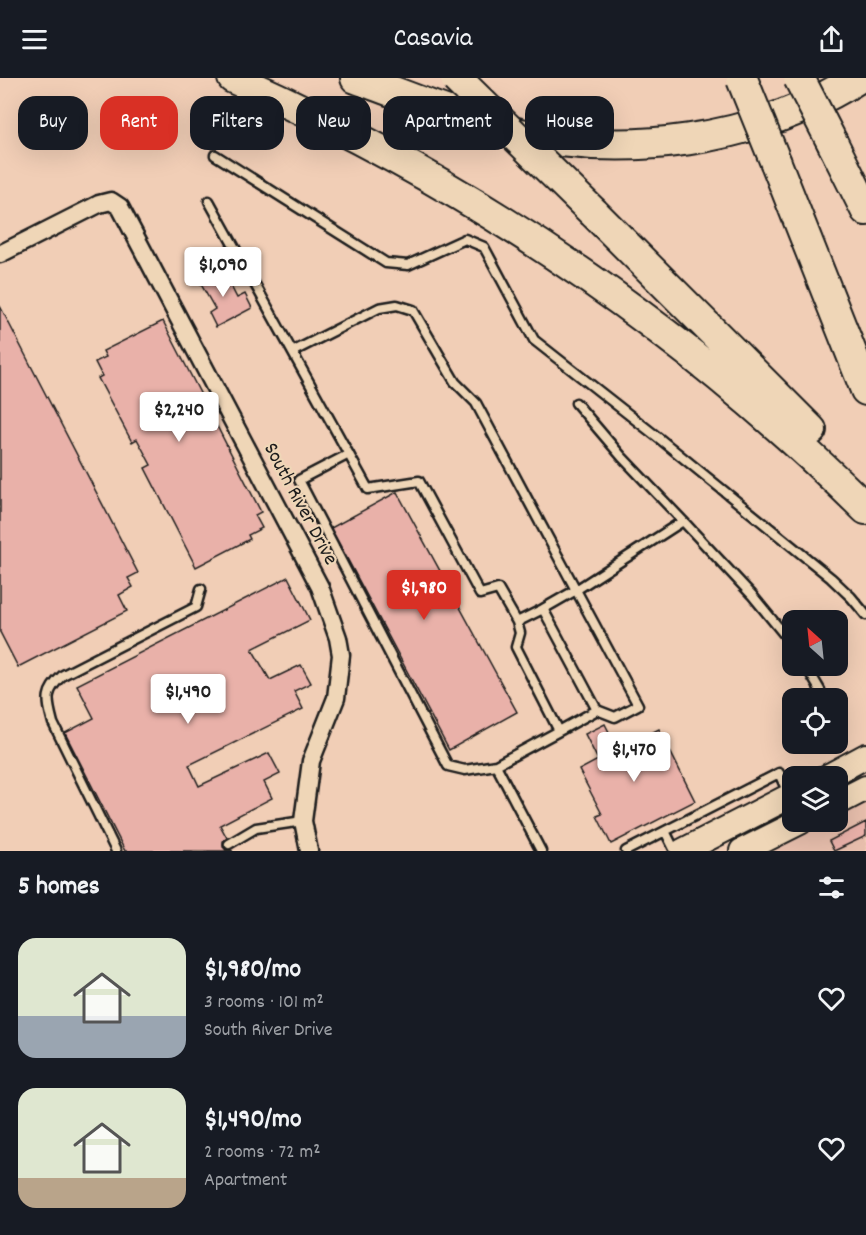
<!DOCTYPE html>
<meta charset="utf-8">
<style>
:root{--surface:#171b24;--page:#242831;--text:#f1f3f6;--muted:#9ea1a6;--accent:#d93025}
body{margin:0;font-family:Dekko,sans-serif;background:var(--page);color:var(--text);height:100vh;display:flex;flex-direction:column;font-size:22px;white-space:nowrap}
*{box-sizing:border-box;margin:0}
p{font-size:20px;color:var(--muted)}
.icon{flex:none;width:33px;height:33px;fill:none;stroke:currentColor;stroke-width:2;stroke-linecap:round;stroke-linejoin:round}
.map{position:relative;height:773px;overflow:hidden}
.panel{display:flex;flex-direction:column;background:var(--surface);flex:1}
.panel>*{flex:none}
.banner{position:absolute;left:18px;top:18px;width:831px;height:54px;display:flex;gap:12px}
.needle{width:39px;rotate:333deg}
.tools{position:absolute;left:782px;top:532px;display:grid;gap:12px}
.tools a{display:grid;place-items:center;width:66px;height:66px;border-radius:12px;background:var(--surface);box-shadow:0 6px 24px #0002;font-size:30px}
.price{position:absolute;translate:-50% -51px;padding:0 14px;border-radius:6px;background:#fff;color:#222;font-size:20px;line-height:39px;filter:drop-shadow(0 2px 3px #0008)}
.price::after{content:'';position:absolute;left:50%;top:36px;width:18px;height:14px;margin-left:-9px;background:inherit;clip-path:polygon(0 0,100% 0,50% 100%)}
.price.on{background:var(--accent);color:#fff}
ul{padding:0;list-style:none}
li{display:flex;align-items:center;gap:18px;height:150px;padding:0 18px}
li span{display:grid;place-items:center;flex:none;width:168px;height:120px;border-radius:18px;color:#555}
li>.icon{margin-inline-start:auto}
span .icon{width:72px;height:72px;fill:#fffc;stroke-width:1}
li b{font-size:26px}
h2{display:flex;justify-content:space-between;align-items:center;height:72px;padding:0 18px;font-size:26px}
.tag{padding:0 21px;border-radius:18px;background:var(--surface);box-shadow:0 6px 24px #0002;font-size:21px;line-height:54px}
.tag.on{background:var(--accent);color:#fff}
header{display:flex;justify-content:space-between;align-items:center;height:78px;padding:0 18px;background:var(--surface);font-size:27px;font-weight:600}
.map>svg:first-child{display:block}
.built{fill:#e7beac}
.building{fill:#e9b1a9;stroke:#1c1c1c;stroke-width:1.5}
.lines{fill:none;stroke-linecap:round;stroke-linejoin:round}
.lane-casing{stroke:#1c1c1c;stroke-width:13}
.street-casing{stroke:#1c1c1c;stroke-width:21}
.secondary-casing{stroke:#1c1c1c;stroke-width:28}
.highway-casing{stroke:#1c1c1c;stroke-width:34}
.lane{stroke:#efd6b7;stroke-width:8}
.street{stroke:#efd6b7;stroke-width:16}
.secondary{stroke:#efd6b7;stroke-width:24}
.highway{stroke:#efd6b7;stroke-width:30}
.highway-bridge-casing{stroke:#1c1c1c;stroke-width:34;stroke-linecap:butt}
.highway-bridge{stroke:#efd6b7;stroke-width:30}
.labels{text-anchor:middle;stroke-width:4.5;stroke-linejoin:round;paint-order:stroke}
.street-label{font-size:21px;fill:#1c1c1c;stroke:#efd6b7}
</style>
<header><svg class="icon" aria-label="menu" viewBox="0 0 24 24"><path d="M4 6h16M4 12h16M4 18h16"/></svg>Casavia<svg class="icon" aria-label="share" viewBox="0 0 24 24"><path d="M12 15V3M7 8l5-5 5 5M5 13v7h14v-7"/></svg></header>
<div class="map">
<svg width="866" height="773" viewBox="0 0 866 773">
<rect width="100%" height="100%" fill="#f1ceb6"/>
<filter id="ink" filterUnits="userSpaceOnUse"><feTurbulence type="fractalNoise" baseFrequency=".0167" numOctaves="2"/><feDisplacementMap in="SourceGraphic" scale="12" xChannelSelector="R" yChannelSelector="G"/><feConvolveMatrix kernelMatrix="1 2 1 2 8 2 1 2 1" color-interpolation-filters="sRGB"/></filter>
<g filter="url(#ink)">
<path class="built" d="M 866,723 L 866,773 L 767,773 L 824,744 L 837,744 L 837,737 Z"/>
<path class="building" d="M 221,189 L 237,220 L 245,216 L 252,230 L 216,249 L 209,235 L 215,231 L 198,201 Z
M 0,228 L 138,495 L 128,500 L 133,509 L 119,517 L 127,533 L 18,589 L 0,554 Z
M 163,243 L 261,434 L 255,437 L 262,450 L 248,457 L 250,461 L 196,489 L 145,390 L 151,387 L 137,361 L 132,364 L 98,300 L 102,298 L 95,284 L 106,279 L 103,273 Z
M 397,414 L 517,634 L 449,672 L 331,450 Z
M 288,499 L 310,542 L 252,571 L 270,602 L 301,587 L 311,605 L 294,613 L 303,631 L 189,687 L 199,708 L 269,675 L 280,696 L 264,704 L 272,720 L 220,747 L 227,760 L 223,763 L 223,769 L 226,772 L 233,773 L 125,773 L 65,655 L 94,640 L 77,607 Z
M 605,646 L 618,672 L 659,651 L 695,723 L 611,766 L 597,738 L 602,736 L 579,692 L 598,682 L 585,656 Z
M 866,744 L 866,758 L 834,773 L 829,763 Z"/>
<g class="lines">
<g class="lane-casing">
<path id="lane" d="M 215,77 L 386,185 L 408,187 L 465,161 L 484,169 L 534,262 L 660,361 L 831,500 L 851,519 L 866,537
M 209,123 L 368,411 L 419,403 L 480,516 L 498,511 L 517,544 L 520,555 L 516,569 L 559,653 L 496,687 L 541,773
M 294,273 L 379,230 L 397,227 L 413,232 L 455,304 L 476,325 L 576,512 L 683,443 L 752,517 L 792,566
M 576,325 L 622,379 L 683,443
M 349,376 L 299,402 L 448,688 L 465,692 L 496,687
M 543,531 L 576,512 L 638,627 L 615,639 L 597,632
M 517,544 L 543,531 L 597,632 L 559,653
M 806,588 L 820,612
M 665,753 L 675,773
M 229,766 L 256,750 L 303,743
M 116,773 L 53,645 C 47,622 44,614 63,597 L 196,529 L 201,511
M 626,773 L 779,695 L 788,715"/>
</g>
<g class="street-casing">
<path id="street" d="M 0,176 L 99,126 L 111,123 L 120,129 L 320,509 L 338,560 L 341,577 L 336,620 L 311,683 L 303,743 L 309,773"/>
</g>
<g class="secondary-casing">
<path id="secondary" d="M 827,699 L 866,678
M 837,725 L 866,710
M 683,773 L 792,717
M 742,773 L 800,744"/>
</g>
<g class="highway-casing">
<path id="highway" d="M 233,0 C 469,105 682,249 866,431
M 356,0 C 406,18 455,39 507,53 C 623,82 756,64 858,0
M 833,66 L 866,132
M 776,85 L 866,312
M 594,135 L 811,352"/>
</g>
<use href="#lane" class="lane"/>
<use href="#street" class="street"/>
<use href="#secondary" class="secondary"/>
<use href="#highway" class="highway"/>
<g class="highway-bridge-casing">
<path id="highway-bridge" d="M 456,0 L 594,135
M 799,0 L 833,66
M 742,1 L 776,85"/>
</g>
<use href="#highway-bridge" class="highway-bridge"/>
</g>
</g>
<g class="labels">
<g class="street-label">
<text transform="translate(302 425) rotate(62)" y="7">South River Drive</text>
</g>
</g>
</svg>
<div class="tools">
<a><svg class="needle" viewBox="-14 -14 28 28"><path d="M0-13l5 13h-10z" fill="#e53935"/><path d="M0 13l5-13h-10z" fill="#9ea1a6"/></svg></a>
<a><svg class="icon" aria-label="locate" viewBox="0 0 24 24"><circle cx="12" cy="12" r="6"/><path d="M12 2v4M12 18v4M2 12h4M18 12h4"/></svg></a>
<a><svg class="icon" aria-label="layers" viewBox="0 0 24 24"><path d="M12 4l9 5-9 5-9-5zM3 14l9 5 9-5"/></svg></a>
</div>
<b class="price" style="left:223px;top:220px">$1,090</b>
<b class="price" style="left:179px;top:365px">$2,240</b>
<b class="price on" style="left:424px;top:543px">$1,980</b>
<b class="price" style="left:188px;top:647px">$1,490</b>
<b class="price" style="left:634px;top:705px">$1,470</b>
<div class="banner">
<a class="tag">Buy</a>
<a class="tag on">Rent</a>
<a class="tag">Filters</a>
<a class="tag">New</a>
<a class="tag">Apartment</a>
<a class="tag">House</a>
</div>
</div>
<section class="panel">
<h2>5 homes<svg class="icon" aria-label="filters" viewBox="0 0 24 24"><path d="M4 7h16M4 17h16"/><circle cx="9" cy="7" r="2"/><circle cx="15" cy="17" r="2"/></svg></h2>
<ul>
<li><span style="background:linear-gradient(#dfe7d0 65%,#9aa5b1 0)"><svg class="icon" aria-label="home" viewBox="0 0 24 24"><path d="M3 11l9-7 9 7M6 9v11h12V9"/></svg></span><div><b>$1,980/mo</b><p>3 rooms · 101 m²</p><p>South River Drive</p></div><svg class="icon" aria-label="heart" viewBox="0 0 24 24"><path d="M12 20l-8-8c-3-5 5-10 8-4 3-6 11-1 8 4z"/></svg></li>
<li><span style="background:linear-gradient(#dfe7d0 75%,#b9a48a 0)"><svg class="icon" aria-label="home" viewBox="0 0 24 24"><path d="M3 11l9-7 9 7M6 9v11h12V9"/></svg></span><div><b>$1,490/mo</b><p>2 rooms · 72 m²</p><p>Apartment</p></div><svg class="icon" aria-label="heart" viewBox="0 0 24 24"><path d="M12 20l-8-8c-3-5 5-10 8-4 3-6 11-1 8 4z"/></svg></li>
</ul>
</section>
